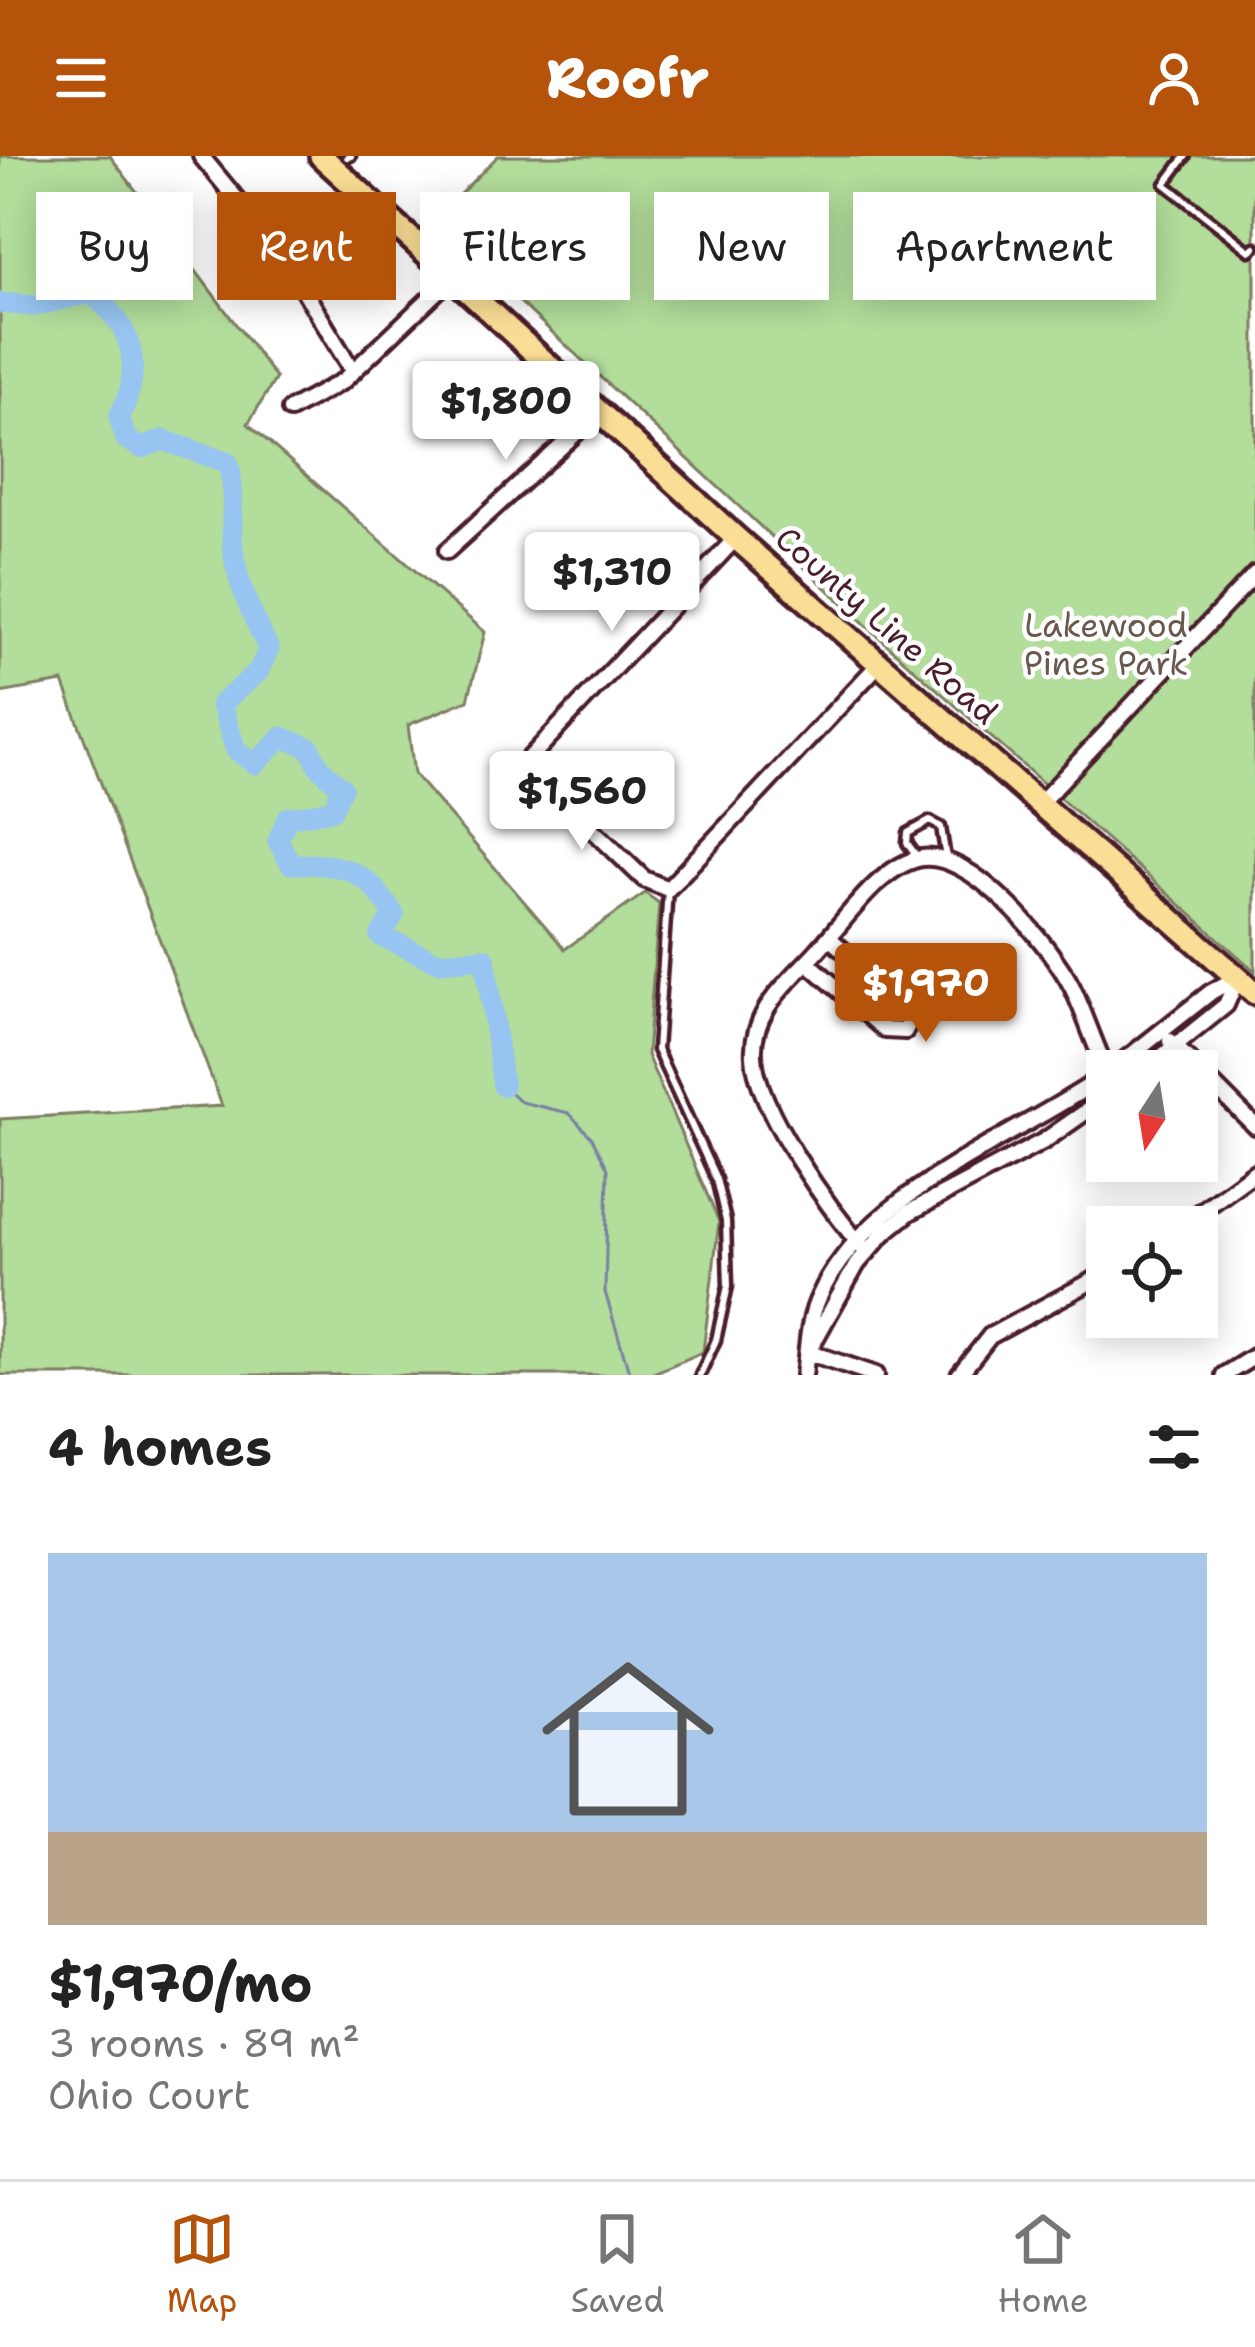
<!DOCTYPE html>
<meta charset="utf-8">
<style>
:root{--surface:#fff;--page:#f2f2f2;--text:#222;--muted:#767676;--line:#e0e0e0;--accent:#b45309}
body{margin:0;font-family:"Shantell Sans",sans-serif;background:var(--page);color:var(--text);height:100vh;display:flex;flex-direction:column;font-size:45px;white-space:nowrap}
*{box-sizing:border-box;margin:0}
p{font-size:39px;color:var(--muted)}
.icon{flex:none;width:66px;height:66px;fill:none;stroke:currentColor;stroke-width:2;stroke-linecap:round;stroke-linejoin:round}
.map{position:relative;height:1219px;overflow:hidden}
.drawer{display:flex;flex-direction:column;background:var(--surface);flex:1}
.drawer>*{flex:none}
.banner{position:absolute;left:36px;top:36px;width:1185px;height:108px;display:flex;gap:24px}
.needle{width:78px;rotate:192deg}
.controls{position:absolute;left:1086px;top:894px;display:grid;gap:24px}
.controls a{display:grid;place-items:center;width:132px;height:132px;border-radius:0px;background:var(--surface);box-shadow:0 6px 30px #0003;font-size:60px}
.price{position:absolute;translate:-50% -102px;padding:0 27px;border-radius:12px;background:#fff;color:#222;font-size:39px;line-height:78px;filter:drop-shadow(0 3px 6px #0008)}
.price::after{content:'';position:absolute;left:50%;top:72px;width:36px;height:27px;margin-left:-18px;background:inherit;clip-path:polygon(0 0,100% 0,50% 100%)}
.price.current{background:var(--accent);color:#fff}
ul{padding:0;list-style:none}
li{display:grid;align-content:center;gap:24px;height:636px;padding:0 48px}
li span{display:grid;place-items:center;height:372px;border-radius:0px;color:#555}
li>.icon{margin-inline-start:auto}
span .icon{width:216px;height:216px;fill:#fffc;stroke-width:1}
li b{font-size:51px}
h2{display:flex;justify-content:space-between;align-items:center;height:144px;padding:0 48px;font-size:51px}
.chip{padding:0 42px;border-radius:0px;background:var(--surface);box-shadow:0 6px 30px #0003;font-size:42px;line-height:108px}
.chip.current{background:var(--accent);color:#fff}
header{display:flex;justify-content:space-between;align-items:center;height:156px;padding:0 48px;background:var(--accent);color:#fff;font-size:54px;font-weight:800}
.dock{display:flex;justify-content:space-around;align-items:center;height:168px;border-top:3px solid var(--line);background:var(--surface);font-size:33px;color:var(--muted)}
.dock a{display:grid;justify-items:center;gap:6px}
.dock .current{color:var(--accent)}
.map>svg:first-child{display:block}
.green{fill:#b2dd9b;stroke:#7e7e63;stroke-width:3}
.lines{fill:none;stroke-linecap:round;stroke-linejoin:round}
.stream{stroke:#7882a2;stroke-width:3}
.river{stroke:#97c4f1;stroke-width:21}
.lane-casing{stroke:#4a1f2b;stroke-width:15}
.street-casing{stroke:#4a1f2b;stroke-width:22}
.primary-casing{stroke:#4a1f2b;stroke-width:30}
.lane{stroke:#fff;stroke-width:6}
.street{stroke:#fff;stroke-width:14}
.primary{stroke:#fbde96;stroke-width:21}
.labels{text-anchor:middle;stroke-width:9;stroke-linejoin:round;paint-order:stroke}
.street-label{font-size:33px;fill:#4a1f2b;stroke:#fff}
.park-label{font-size:33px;fill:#69584d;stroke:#fff}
</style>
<header><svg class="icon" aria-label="menu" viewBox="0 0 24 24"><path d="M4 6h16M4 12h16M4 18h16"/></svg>Roofr<svg class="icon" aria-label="person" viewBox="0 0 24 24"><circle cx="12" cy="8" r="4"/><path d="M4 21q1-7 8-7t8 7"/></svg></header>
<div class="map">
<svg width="1255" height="1219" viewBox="0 0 1255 1219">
<rect width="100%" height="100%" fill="#fff"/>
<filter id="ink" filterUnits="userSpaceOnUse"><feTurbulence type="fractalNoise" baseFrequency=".00833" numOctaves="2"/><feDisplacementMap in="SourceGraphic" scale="24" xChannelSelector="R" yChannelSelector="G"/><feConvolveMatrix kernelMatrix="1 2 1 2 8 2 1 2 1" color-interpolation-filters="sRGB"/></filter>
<g filter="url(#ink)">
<path class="green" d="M 0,0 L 110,0 L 276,222 L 248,268 L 485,476 L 468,544 L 408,569 L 414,618 L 565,793 L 645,737 L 659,747 L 647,899 L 719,1066 L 703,1196 L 649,1219 L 0,1219 L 0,963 L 222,950 L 63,526 L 0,537 Z
M 498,0 L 1255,0 L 1255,815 L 895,496 L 433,65 Z"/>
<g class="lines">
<path class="stream" d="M 503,930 L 521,946 L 569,957 L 592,982 L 608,1013 L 605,1136 L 630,1219"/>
<path class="river" d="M 0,147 L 34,150 L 90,137 C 134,170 144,213 119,261 L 126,283 L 142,292 L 163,284 L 228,307 C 237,338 229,362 233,393 C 237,427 253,463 269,493 L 258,516 L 221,548 L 236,594 L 255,608 L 282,581 L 310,592 L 319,611 L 342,632 L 332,654 L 287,662 L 278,685 L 291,708 C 344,708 364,711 394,759 L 380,780 L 438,806 L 485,802 L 503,930"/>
<g class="lane-casing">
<path id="lane" d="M 1186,0 L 1165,28 L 1250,95 L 1255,91
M 347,1 L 351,0
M 918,702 L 907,687 L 908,677 L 930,665 L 941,671 L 946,702
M 668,733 L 657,894 L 716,1023 L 726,1065 L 728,1130 L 716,1184 L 700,1219"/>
</g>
<g class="street-casing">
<path id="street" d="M 201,0 L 282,98 L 353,216
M 290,254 L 343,225 L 452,121
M 447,395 L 599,256
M 524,608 L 644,723 L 668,733 L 879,508
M 524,608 L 736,382
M 505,609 L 524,608
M 1041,646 L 1255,418
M 807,806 L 885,874 L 905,875 L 912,861 L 908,850 L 829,782
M 1170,885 L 1255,970
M 1111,915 L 1211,836 L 1238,821
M 1144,915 L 1226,849 L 1238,821
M 1179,1071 L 1255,1016
M 867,1097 C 831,1055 757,955 754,900 C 751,854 789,826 817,795 C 844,766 878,713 917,703 C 969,689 1051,790 1072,831 C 1085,858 1094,888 1107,915
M 808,1196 L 857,1108 L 884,1077 L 910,1056 L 1044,985 L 1107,941
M 808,1196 L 876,1219
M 804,1219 C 808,1191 807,1165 820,1139 C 867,1035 1016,982 1107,918
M 959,1219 L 990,1180 L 1107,1117
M 1224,1219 L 1255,1200"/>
</g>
<g class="primary-casing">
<path id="primary" d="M 321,0 L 736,382 L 1255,837"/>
</g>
<use href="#lane" class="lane"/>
<use href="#street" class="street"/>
<use href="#primary" class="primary"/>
</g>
</g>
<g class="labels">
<g class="street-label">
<text transform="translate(887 469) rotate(41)" y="12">County Line Road</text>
</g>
<g class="park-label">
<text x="1106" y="481">Lakewood<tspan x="1106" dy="38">Pines Park</tspan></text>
</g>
</g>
</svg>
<div class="controls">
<a><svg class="needle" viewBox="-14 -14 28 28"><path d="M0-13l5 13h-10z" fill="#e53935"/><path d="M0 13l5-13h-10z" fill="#767676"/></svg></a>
<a><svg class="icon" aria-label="locate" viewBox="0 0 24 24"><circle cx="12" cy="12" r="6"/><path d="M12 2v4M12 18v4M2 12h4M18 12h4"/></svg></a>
</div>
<b class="price" style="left:506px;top:307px">$1,800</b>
<b class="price" style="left:612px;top:478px">$1,310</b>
<b class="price" style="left:582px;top:697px">$1,560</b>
<b class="price current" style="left:926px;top:889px">$1,970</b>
<div class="banner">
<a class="chip">Buy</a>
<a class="chip current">Rent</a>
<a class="chip">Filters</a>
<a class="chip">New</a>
<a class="chip">Apartment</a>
</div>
</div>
<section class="drawer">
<h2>4 homes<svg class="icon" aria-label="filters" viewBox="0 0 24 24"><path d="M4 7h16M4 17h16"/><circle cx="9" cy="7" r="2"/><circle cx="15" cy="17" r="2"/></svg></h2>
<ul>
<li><span style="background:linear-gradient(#a9c7e8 75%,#b9a48a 0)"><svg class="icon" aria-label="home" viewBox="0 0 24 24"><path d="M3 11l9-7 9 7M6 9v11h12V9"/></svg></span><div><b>$1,970/mo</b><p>3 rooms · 89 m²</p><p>Ohio Court</p></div></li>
</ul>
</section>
<nav class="dock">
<a class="current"><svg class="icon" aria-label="map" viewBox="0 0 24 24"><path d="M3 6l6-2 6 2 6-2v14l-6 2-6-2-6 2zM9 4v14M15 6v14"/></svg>Map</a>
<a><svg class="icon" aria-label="saved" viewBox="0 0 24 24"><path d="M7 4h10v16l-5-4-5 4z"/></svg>Saved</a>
<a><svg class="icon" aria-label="home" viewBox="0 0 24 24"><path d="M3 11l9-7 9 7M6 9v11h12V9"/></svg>Home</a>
</nav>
